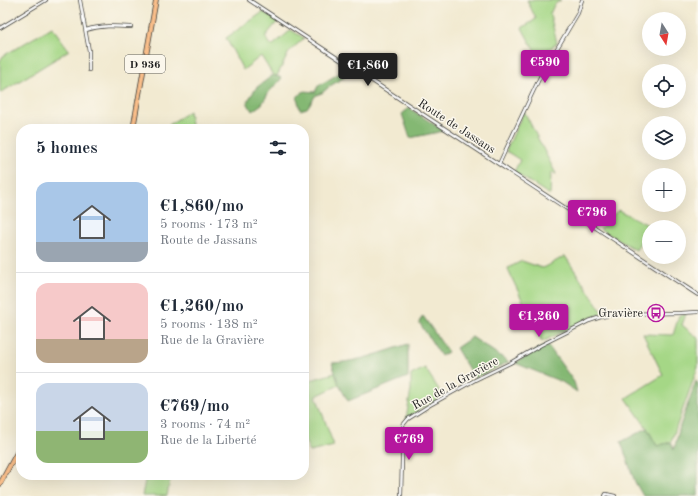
<!DOCTYPE html>
<meta charset="utf-8">
<style>
:root{--surface:#fff;--page:#f2f2f3;--text:#1f2937;--muted:#747a83;--line:#e0e1e3;--accent:#b5179e}
body{margin:0;font-family:"Old Standard TT",serif;background:var(--page);color:var(--text);height:100vh;display:flex;flex-direction:column;font-size:15px;white-space:nowrap}
*{box-sizing:border-box;margin:0}
p{font-size:13px;color:var(--muted)}
.icon{flex:none;width:22px;height:22px;fill:none;stroke:currentColor;stroke-width:2;stroke-linecap:round;stroke-linejoin:round}
.map{position:relative;flex:1;overflow:hidden}
.details{position:absolute;left:16px;top:124px;width:293px;height:356px;display:flex;flex-direction:column;background:var(--surface);border-radius:16px;box-shadow:0 4px 16px #0002}
.details>*{flex:none}
.needle{width:26px;rotate:169deg}
.fabs{position:absolute;left:642px;top:12px;display:grid;gap:8px}
.fabs a{display:grid;place-items:center;width:44px;height:44px;border-radius:50%;background:var(--surface);box-shadow:0 4px 16px #0002;font-size:20px}
.price{position:absolute;translate:-50% -34px;padding:0 9px;border-radius:4px;background:var(--accent);color:#fff;font-size:13px;line-height:26px;filter:drop-shadow(0 1px 2px #0008)}
.price::after{content:'';position:absolute;left:50%;top:24px;width:12px;height:9px;margin-left:-6px;background:inherit;clip-path:polygon(0 0,100% 0,50% 100%)}
.price.on{background:#222;color:#fff}
ul{padding:0;list-style:none}
li{display:flex;align-items:center;gap:12px;height:100px;padding:0 20px}
li+li{border-top:1px solid var(--line)}
li span{display:grid;place-items:center;flex:none;width:112px;height:80px;border-radius:12px;color:#555}
li>.icon{margin-inline-start:auto}
span .icon{width:48px;height:48px;fill:#fffc;stroke-width:1}
li b{font-size:17px}
h2{display:flex;justify-content:space-between;align-items:center;height:48px;padding:0 20px;font-size:17px}
.map>svg:first-child{display:block}
.green{fill:#a5d786;stroke:#607a51}
.forest{fill:#84b873;stroke:#506a48}
.lines{fill:none;stroke-linecap:round;stroke-linejoin:round}
.street-casing{stroke:#3c3b37;stroke-width:4}
.primary-casing{stroke:#3c3b37;stroke-width:5.5}
.street{stroke:#fff;stroke-width:2.5}
.primary{stroke:#f8bd89;stroke-width:4}
.labels{text-anchor:middle;stroke-width:3;stroke-linejoin:round;paint-order:stroke}
.shield{fill:#fbf7ec;stroke:#5f5e5a;stroke-width:1}
.shield-label{font-size:11px;font-weight:bold;fill:#1c1c1c}
.street-label{font-size:12px;fill:#1c1c1c;stroke:#fbf7ec}
.poi-label{font-size:12px;fill:#1c1c1c;stroke:#fbf7ec;text-anchor:end}
</style>
<div class="map">
<svg width="698" height="496" viewBox="0 0 698 496">
<rect width="100%" height="100%" fill="#fbf7ec"/>
<filter id="ink" filterUnits="userSpaceOnUse"><feTurbulence type="fractalNoise" baseFrequency=".025" numOctaves="2"/><feDisplacementMap in="SourceGraphic" scale="8" xChannelSelector="R" yChannelSelector="G"/><feConvolveMatrix kernelMatrix="1 2 1 2 8 2 1 2 1" color-interpolation-filters="sRGB"/></filter>
<filter id="wash" filterUnits="userSpaceOnUse"><feTurbulence type="fractalNoise" baseFrequency=".012" numOctaves="4" result="noise"/><feDisplacementMap in="SourceGraphic" scale="16" xChannelSelector="R" yChannelSelector="G"/><feGaussianBlur stdDeviation="0.9" result="paint"/><feColorMatrix in="noise" values="0 0 0 0 0 0 0 0 0 0 0 0 0 0 0 0 0 1.4 0 .05"/><feComposite in="paint" operator="in"/></filter>
<g filter="url(#wash)">
<rect width="100%" height="100%" fill="#f2ead1"/>
<path class="green" d="M 527,0 L 561,0 L 554,5 L 550,14 L 557,43 L 538,57 L 522,28 L 536,19 Z
M 263,12 L 278,21 L 265,37 L 272,46 L 291,30 L 304,38 L 289,52 L 277,76 L 273,75 L 261,56 L 243,70 L 226,38 Z
M 52,27 L 69,50 L 57,58 L 0,93 L 0,61 L 3,56 Z
M 189,111 L 191,124 L 189,129 L 171,129 L 169,125 Z
M 524,111 L 556,174 L 551,173 L 550,195 L 514,172 L 520,160 L 506,151 Z
M 618,210 L 652,227 L 649,227 L 649,241 L 642,239 L 636,250 L 600,229 Z
M 565,256 L 603,313 L 588,319 L 542,342 L 509,272 L 508,268 L 522,261 L 542,268 L 549,265 Z
M 686,314 L 682,325 L 698,338 L 698,367 L 671,442 L 657,446 L 647,428 L 626,398 L 663,375 L 643,334 L 673,335 L 679,315 Z
M 425,368 L 443,396 L 420,409 L 406,419 L 411,390 L 411,375 Z
M 335,373 L 339,385 L 316,396 L 334,446 L 310,452 L 304,438 L 304,382 Z
M 146,475 L 171,475 L 167,496 L 142,496 Z"/>
<path class="forest" d="M 348,68 L 353,72 L 330,86 L 322,93 L 316,95 L 307,108 L 300,110 L 297,97 L 304,91 L 315,92 L 318,86 Z
M 273,75 L 282,78 L 269,92 L 262,104 L 252,111 L 247,102 L 256,88 Z
M 409,108 L 444,131 L 410,138 L 402,114 Z
M 423,316 L 448,352 L 441,356 L 419,322 Z
M 472,337 L 509,362 L 474,378 L 456,348 Z
M 408,344 L 408,377 L 348,401 L 339,385 L 332,363 C 358,362 383,352 408,344 Z
M 547,344 L 574,382 L 577,392 L 562,382 L 515,363 Z
M 696,381 L 698,384 L 698,496 L 643,496 L 635,482 L 621,442 L 647,428 L 657,446 L 671,442 L 674,450 L 680,426 Z"/>
</g>
<g filter="url(#ink)">
<g class="lines">
<g class="street-casing">
<path id="street" d="M 80,0 L 89,51 L 89,70
M 249,0 L 698,295
M 0,28 L 46,0
M 86,30 C 101,25 115,26 131,27
M 499,164 L 540,77 L 578,13 L 582,0
M 401,496 L 403,425 L 408,419 L 430,405 L 475,380 L 510,363 L 541,345 L 589,321 L 601,317 L 615,314 L 681,313 L 698,312
M 605,496 L 606,494 L 615,496"/>
</g>
<g class="primary-casing">
<path id="primary" d="M 133,129 L 156,0
M 0,484 L 21,445"/>
</g>
<use href="#street" class="street"/>
<use href="#primary" class="primary"/>
</g>
</g>
<defs>
<g id="bus-ring" transform="scale(0.9)"><circle r="9.5" fill="#fbf7ec" stroke="#b5179e" stroke-width="1.5"/><path d="M-5-6H5V4H4V6H2V4H-2V6H-4V4H-5ZM-3.5-4V0h7V-4ZM-3.5 1.2v1.5H-2V1.2ZM2 1.2v1.5H3.5V1.2Z" fill="#b5179e"/></g>
</defs>
<g fill-rule="evenodd">
<use href="#bus-ring" x="656" y="313"/>
</g>
<g class="labels">
<rect class="shield" x="125" y="55" width="40" height="18" rx="3"/>
<g class="shield-label">
<text x="145" y="68">D 936</text>
</g>
<g class="street-label">
<text transform="translate(457 126) rotate(33)" y="4">Route de Jassans</text>
<text transform="translate(455 383) rotate(-29)" y="4">Rue de la Gravière</text>
</g>
<g class="poi-label">
<text x="643" y="317">Gravière</text>
</g>
</g>
</svg>
<div class="fabs">
<a><svg class="needle" viewBox="-14 -14 28 28"><path d="M0-13l5 13h-10z" fill="#e53935"/><path d="M0 13l5-13h-10z" fill="#747a83"/></svg></a>
<a><svg class="icon" aria-label="locate" viewBox="0 0 24 24"><circle cx="12" cy="12" r="6"/><path d="M12 2v4M12 18v4M2 12h4M18 12h4"/></svg></a>
<a><svg class="icon" aria-label="layers" viewBox="0 0 24 24"><path d="M12 4l9 5-9 5-9-5zM3 14l9 5 9-5"/></svg></a>
<a>+</a>
<a>−</a>
</div>
<b class="price" style="left:545px;top:84px">€590</b>
<b class="price on" style="left:368px;top:87px">€1,860</b>
<b class="price" style="left:592px;top:234px">€796</b>
<b class="price" style="left:539px;top:338px">€1,260</b>
<b class="price" style="left:409px;top:461px">€769</b>
<section class="details">
<h2>5 homes<svg class="icon" aria-label="filters" viewBox="0 0 24 24"><path d="M4 7h16M4 17h16"/><circle cx="9" cy="7" r="2"/><circle cx="15" cy="17" r="2"/></svg></h2>
<ul>
<li><span style="background:linear-gradient(#a9c7e8 75%,#9aa5b1 0)"><svg class="icon" aria-label="home" viewBox="0 0 24 24"><path d="M3 11l9-7 9 7M6 9v11h12V9"/></svg></span><div><b>€1,860/mo</b><p>5 rooms · 173 m²</p><p>Route de Jassans</p></div></li>
<li><span style="background:linear-gradient(#f6c9c9 70%,#b9a48a 0)"><svg class="icon" aria-label="home" viewBox="0 0 24 24"><path d="M3 11l9-7 9 7M6 9v11h12V9"/></svg></span><div><b>€1,260/mo</b><p>5 rooms · 138 m²</p><p>Rue de la Gravière</p></div></li>
<li><span style="background:linear-gradient(#c9d6e8 60%,#8fb573 0)"><svg class="icon" aria-label="home" viewBox="0 0 24 24"><path d="M3 11l9-7 9 7M6 9v11h12V9"/></svg></span><div><b>€769/mo</b><p>3 rooms · 74 m²</p><p>Rue de la Liberté</p></div></li>
</ul>
</section>
</div>
